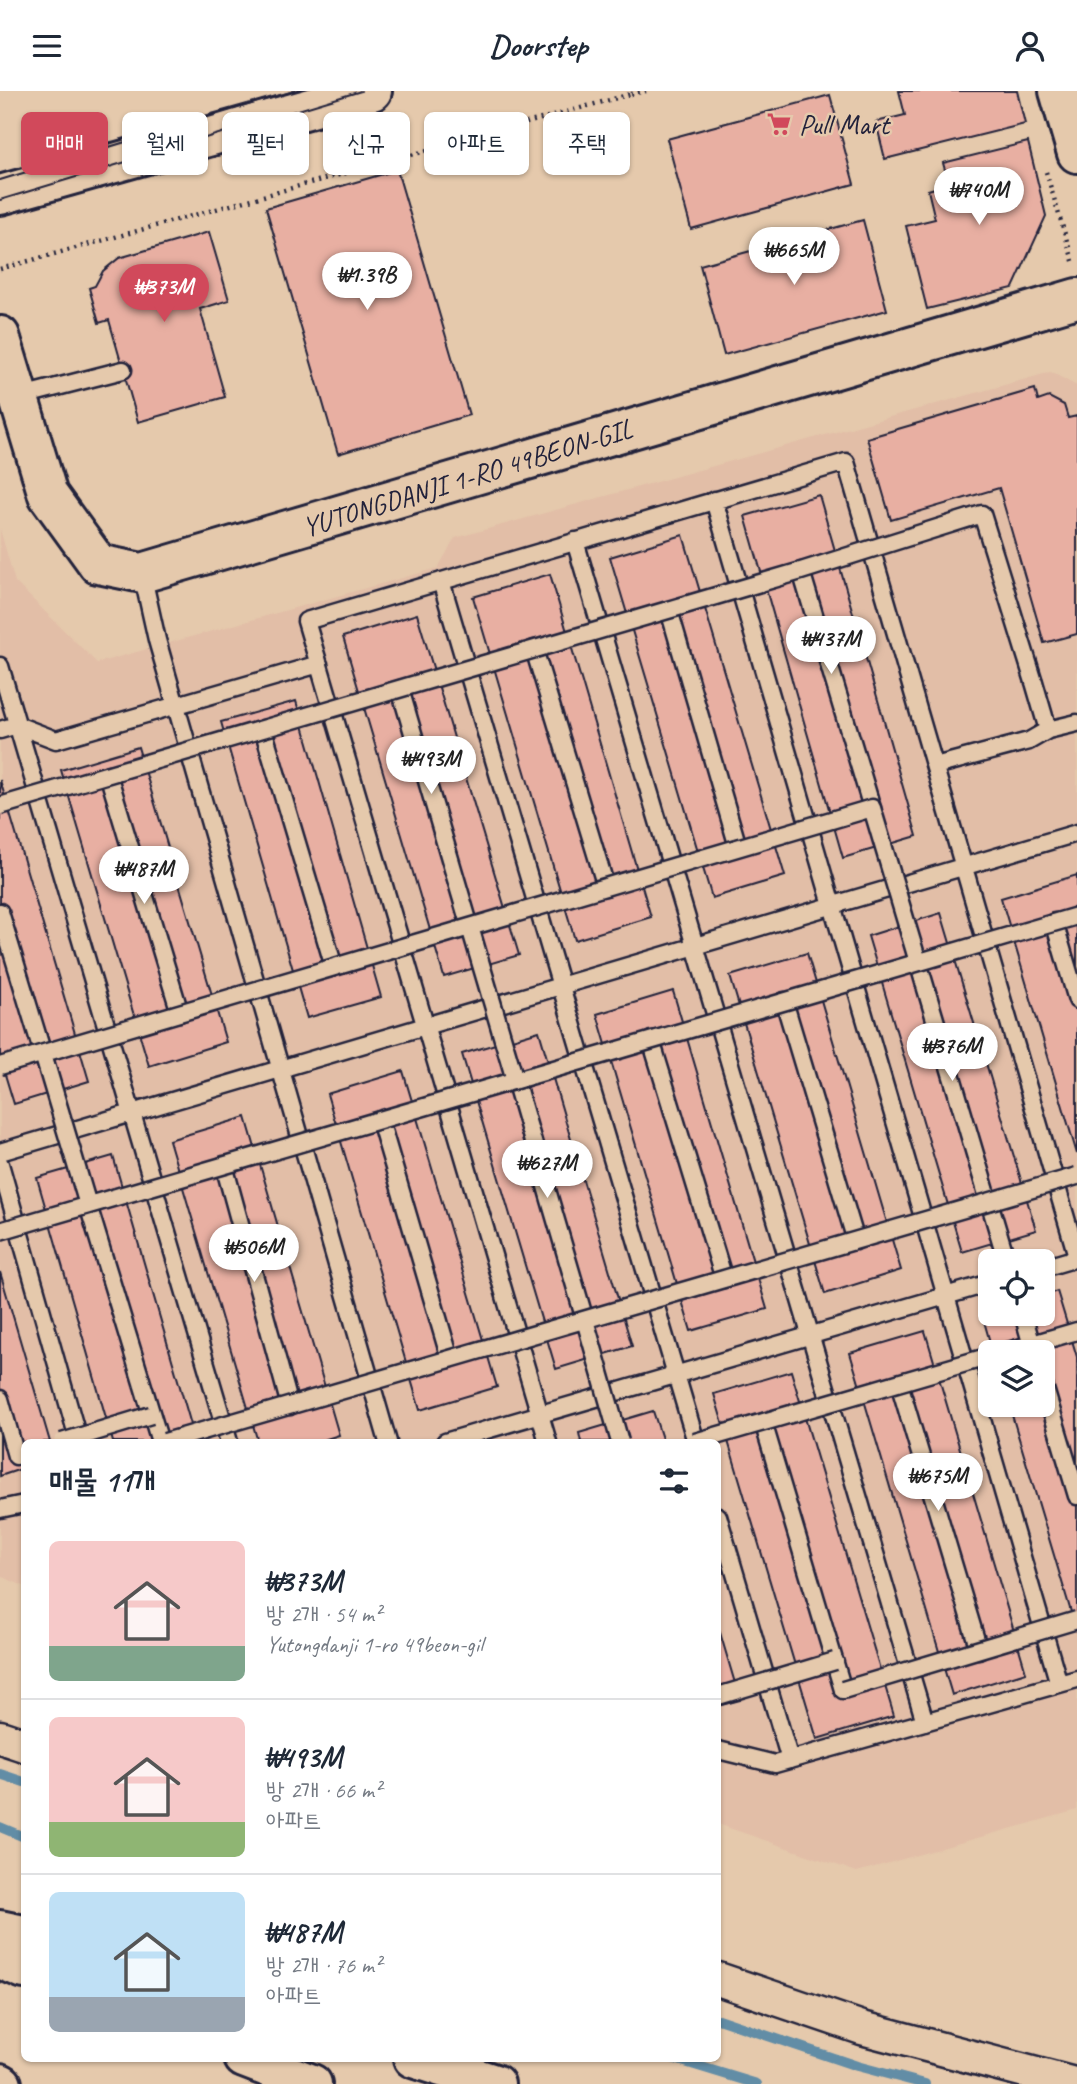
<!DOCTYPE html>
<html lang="ko">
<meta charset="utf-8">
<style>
:root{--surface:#fff;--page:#f6f6f7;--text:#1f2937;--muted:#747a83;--line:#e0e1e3;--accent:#d1495b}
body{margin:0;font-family:Caveat,"Poor Story",sans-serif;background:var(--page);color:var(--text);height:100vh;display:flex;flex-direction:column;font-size:26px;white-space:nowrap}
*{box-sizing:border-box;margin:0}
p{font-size:23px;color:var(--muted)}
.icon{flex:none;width:38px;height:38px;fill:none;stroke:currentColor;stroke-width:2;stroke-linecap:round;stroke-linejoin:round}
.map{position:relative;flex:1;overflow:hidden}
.sheet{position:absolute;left:21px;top:1348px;width:700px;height:623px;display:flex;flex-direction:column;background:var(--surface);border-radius:10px;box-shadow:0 2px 5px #0004}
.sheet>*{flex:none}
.guide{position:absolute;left:21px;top:21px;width:700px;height:63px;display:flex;gap:14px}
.fabs{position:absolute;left:978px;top:1158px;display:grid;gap:14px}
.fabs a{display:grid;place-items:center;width:77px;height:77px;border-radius:10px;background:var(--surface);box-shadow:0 2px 5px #0004;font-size:35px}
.price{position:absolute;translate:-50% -60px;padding:0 16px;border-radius:24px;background:#fff;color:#222;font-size:23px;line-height:46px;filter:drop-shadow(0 2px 4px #0008)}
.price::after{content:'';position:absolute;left:50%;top:42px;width:21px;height:16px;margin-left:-10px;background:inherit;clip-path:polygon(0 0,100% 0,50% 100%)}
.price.active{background:var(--accent);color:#fff}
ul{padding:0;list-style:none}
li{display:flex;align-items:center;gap:21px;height:175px;padding:0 28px}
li+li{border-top:2px solid var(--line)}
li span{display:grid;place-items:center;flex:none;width:196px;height:140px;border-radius:10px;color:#555}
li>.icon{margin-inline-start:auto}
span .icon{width:84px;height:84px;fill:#fffc;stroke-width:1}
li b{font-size:30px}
h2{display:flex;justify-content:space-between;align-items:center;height:84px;padding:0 28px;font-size:30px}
.tag{padding:0 24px;border-radius:10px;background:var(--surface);box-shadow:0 2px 5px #0004;font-size:24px;line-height:63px}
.tag.active{background:var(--accent);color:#fff}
header{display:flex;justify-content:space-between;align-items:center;height:91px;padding:0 28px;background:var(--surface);font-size:32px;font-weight:700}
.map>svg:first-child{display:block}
.built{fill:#e2bea7;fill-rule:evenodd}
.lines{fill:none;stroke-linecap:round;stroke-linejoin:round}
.stream{stroke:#628da6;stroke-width:10}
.building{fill:#e8afa2;stroke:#22223b;stroke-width:2}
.service-casing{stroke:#22223b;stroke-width:21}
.minor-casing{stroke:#22223b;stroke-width:37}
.tertiary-casing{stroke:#22223b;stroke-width:44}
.secondary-casing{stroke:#22223b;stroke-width:44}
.path{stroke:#22223b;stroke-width:4.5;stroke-dasharray:2 5;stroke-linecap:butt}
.service{stroke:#e5c9ac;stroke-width:16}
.minor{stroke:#e5c9ac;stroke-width:32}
.tertiary{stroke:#e5c9ac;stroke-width:38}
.secondary{stroke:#e5c9ac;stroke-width:38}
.tram{stroke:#22223b;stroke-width:2}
.service-bridge-casing{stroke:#22223b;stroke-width:21;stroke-linecap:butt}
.service-bridge{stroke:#e5c9ac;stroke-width:16}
.labels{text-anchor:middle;stroke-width:5;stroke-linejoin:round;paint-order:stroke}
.poi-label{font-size:28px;fill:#22223b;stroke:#e5c9ac;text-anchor:start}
.street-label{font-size:28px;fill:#22223b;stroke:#e5c9ac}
</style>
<header><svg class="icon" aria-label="menu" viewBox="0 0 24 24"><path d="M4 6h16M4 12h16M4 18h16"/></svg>Doorstep<svg class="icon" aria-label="person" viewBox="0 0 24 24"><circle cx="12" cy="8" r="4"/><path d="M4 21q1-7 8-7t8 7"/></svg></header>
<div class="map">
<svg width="1077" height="1993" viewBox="0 0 1077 1993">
<rect width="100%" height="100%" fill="#e5c9ac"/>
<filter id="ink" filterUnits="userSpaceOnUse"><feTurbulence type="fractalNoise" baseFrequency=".0143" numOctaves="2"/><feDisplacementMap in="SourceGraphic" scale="14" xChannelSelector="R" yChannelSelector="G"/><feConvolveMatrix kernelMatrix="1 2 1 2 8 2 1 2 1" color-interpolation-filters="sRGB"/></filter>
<g filter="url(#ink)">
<path class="built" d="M 1051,281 L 1077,295 L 1077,1719 L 857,1781 L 718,1733 L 718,1351 L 24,1351 L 24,1495 L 0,1485 L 0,438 L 15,491 L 97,572 L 438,477 L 455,447 ZM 990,1171 L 1043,1171 L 1043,1223 L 990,1223 ZM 990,1262 L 1043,1262 L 1043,1314 L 990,1314 Z"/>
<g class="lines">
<path class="stream" d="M 0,1683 L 24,1691
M 0,1736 L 24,1746
M 718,1928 L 857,1975 L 925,1993
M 672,1967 L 757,1993"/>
</g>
<path class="building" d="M 899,0 L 1017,0 L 1025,33 L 885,68 L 876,31 L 905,24 Z
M 830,4 L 854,93 L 691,138 L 667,48 Z
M 1028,51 L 1046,125 L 1013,197 L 927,218 L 906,135 L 935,128 L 928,99 L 949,93 L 943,72 Z
M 397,79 L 469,324 L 338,363 L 266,117 Z
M 863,129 L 887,219 L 724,264 L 700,174 Z
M 209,141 L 229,209 L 200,218 L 225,306 L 138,331 L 109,229 L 99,232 L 89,197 L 95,195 L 103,180 L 119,167 Z
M 1035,298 L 1038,310 L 1049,306 L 1064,314 L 1068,327 L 1077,325 L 1077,543 L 1044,552 L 999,397 L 891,429 L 867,347 Z
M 819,404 L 917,745 L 843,767 L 745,425 Z
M 683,444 L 785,785 L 712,807 L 610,466 Z
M 550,483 L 651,826 L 575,849 L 473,506 Z
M 417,523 L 519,864 L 444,886 L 343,546 Z
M 296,610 L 381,906 L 307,927 L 221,631 Z
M 138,656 L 226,951 L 149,975 L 61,679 Z
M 0,689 L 89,990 L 14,1013 L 0,967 Z
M 1077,784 L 1077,1063 L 1001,807 Z
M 941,822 L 1036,1139 L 962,1161 L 868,845 Z
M 807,862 L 901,1179 L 825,1203 L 730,885 Z
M 673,900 L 767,1218 L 691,1240 L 597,923 Z
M 539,940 L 632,1255 L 556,1278 L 462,963 Z
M 403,980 L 497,1296 L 420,1319 L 327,1003 Z
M 246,1026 L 339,1344 L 317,1351 L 258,1351 L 169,1049 Z
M 113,1065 L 196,1351 L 113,1351 L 37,1087 Z
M 0,1181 L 50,1351 L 24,1351 L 24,1377 L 0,1385 Z
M 1057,1200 L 1077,1266 L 1077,1541 L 1009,1314 L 1043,1314 L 1043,1262 L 993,1262 L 982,1223 L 990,1221 L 990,1223 L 1043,1223 L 1043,1205 Z
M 925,1240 L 1026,1581 L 952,1604 L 850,1262 Z
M 791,1280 L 894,1625 L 817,1648 L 714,1303 Z
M 653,1320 L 663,1351 L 581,1351 L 579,1342 Z
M 718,1535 L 740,1609 L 718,1615 Z"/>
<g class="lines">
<g class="service-casing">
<path id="service" d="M 18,306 L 123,279
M 714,409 L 1059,1593
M 575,450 L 925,1631
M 801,480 L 872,717
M 142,482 L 157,549 L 388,1351
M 441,490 L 696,1351
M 669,519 L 738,756
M 534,558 L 606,796
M 0,575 L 229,1351
M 1034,591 L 1048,639
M 400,598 L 470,836
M 263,638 L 334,876
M 0,639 L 17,634 L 56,649 L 319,573
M 935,675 L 1029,650 L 1048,639 L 1077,632
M 108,683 L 180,922
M 0,821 L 43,963
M 1054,831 L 1077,909
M 918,871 L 1007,1171
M 784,910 L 856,1150
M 651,949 L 724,1188
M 515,989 L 585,1229
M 380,1029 L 450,1268
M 0,1061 L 1077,742
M 0,1073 L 79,1351
M 224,1074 L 290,1315
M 88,1114 L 160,1351
M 1043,1177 L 1077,1167
M 1023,1223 L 1034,1262
M 1001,1262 L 1077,1240
M 1043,1291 L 1077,1405
M 899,1292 L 979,1559
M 0,1308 L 16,1365 L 24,1362
M 763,1331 L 843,1599
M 445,1351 L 990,1192
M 548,1351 L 306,530 L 846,371 L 1077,1165
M 0,1418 L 24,1413
M 718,1425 L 790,1669
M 718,1659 L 775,1673 L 1077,1588"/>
</g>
<g class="minor-casing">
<path id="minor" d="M 0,1646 L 24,1654
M 718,1888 L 862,1937 L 1074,1993"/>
</g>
<g class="tertiary-casing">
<path id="tertiary" d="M 0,104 L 372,0
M 0,245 L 48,404 L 98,473 L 142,482 L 1077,207"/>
</g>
<g class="secondary-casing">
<path id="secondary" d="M 1059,0 L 1077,62
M 0,1839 L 24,1844
M 0,1868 L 24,1878
M 244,1967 L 312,1993
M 413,1967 L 495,1993
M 0,1992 L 2,1993"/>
</g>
<path class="path" d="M 631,3 L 646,0
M 1046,81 L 1074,173
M 0,178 L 631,3 L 630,0"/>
<use href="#service" class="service"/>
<use href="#minor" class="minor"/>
<use href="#tertiary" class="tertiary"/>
<use href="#secondary" class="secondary"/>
<path class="tram" d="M 0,89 L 294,0
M 0,109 L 361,0"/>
<g class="service-bridge-casing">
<path id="service-bridge" d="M 0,715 L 801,480 L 982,423 L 1034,591
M 470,836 L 515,989
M 43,963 L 88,1114
M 0,975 L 872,717 L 918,871
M 0,1140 L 1077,825
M 585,1229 L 620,1351
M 62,1351 L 151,1324
M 165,1351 L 1077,1085
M 695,1351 L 990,1265
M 843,1599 L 1077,1529
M 718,1605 L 835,1570"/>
</g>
<use href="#service-bridge" class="service-bridge"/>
</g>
</g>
<defs>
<g id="supermarket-bare" transform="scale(1.89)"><path d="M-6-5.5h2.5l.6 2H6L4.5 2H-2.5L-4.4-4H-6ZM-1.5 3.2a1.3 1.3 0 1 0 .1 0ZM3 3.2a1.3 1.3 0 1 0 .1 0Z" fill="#d1495b" stroke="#e5c9ac" stroke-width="2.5" paint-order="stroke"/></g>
</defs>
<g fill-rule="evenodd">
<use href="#supermarket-bare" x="779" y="33"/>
</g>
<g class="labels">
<g class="poi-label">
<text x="799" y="43">Pull Mart</text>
</g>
<g class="street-label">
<text transform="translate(467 386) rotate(-17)" y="10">YUTONGDANJI 1-RO 49BEON-GIL</text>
</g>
</g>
</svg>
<div class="fabs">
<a><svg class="icon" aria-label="locate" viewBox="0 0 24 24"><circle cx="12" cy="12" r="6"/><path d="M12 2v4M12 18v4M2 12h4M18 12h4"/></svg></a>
<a><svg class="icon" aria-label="layers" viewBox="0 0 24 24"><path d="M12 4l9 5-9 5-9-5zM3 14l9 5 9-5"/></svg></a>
</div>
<b class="price" style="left:979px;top:136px">₩740M</b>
<b class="price" style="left:794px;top:196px">₩665M</b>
<b class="price" style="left:367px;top:221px">₩1.39B</b>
<b class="price active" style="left:164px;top:233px">₩373M</b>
<b class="price" style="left:831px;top:585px">₩437M</b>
<b class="price" style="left:431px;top:705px">₩493M</b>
<b class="price" style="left:144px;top:815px">₩487M</b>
<b class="price" style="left:952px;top:992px">₩376M</b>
<b class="price" style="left:547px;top:1109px">₩627M</b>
<b class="price" style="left:254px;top:1193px">₩506M</b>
<b class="price" style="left:938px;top:1422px">₩675M</b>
<div class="guide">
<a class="tag active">매매</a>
<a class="tag">월세</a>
<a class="tag">필터</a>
<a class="tag">신규</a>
<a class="tag">아파트</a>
<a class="tag">주택</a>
</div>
<section class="sheet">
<h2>매물 11개<svg class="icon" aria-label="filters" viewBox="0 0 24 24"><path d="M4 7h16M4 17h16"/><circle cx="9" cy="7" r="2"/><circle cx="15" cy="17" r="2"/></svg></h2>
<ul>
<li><span style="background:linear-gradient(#f6c9c9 75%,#7fa58c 0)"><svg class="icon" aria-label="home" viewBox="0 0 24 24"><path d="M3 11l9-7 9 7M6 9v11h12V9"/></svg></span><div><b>₩373M</b><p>방 2개 · 54 m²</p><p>Yutongdanji 1-ro 49beon-gil</p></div></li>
<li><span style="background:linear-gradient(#f6c9c9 75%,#8fb573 0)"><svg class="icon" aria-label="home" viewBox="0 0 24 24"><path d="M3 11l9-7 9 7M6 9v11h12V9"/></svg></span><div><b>₩493M</b><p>방 2개 · 66 m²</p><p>아파트</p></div></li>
<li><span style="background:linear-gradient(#bfe0f5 75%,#9aa5b1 0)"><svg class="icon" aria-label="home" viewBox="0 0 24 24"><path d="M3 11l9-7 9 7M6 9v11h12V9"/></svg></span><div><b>₩487M</b><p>방 2개 · 76 m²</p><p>아파트</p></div></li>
</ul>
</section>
</div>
